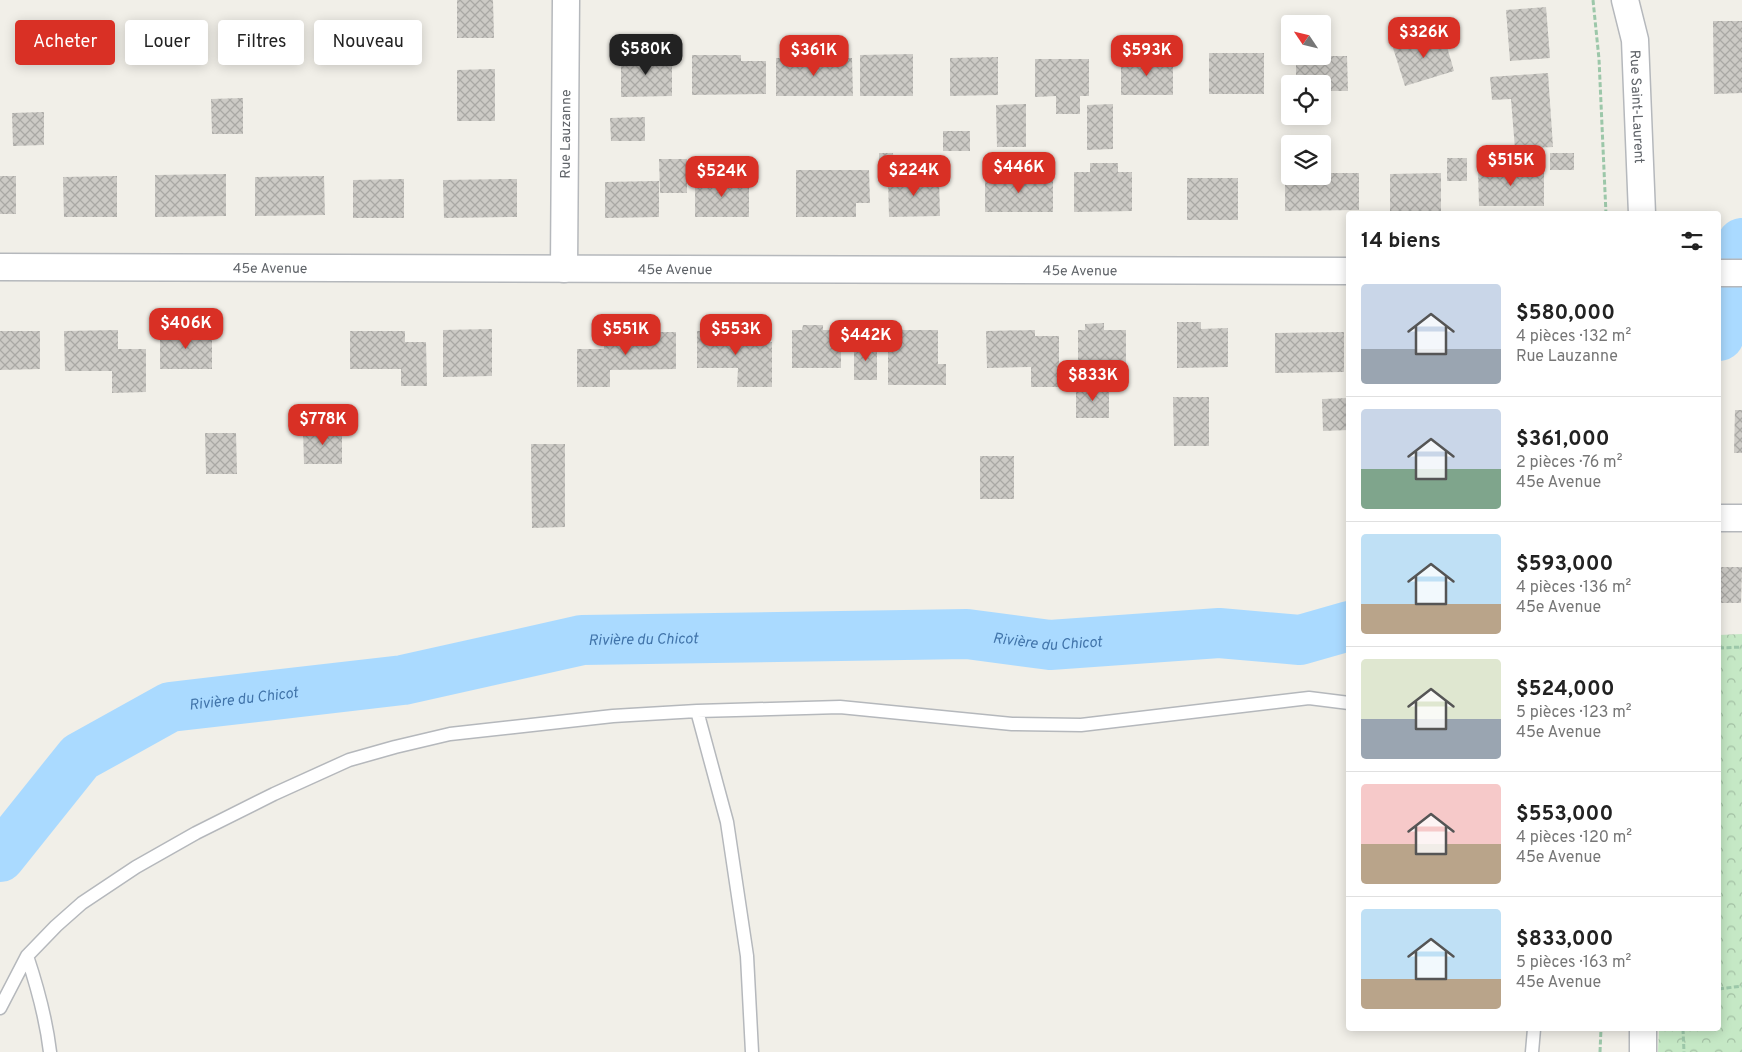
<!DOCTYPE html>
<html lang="fr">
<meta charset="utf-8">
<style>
:root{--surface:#fff;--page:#f6f6f6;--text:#222;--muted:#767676;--line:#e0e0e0;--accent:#d93025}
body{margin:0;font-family:Overpass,sans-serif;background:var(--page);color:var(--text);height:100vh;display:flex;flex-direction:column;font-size:19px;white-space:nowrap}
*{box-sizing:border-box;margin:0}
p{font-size:16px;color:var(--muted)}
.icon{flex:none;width:28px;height:28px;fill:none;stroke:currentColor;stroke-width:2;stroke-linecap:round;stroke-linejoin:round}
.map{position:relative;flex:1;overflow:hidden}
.sheet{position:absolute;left:1346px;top:211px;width:375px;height:820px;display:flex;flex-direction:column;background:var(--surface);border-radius:5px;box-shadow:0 2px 12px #0003}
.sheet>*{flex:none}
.guide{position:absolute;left:15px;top:20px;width:475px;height:45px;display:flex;gap:10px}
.needle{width:32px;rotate:305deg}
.buttons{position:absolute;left:1281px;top:15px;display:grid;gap:10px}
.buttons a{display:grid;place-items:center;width:50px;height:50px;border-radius:5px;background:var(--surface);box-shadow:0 2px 12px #0003;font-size:25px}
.price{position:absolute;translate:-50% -42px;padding:0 11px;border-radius:10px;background:var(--accent);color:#fff;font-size:16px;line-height:32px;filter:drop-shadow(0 1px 2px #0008)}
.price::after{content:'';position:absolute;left:50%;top:30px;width:15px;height:11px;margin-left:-8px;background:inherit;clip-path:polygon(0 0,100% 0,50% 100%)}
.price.current{background:#222;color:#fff}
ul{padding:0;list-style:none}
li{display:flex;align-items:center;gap:15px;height:125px;padding:0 15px}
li+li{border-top:1px solid var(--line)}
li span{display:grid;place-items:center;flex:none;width:140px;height:100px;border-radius:5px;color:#555}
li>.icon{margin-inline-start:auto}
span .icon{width:60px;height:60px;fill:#fffc;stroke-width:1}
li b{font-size:21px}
h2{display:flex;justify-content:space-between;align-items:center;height:60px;padding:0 15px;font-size:21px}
.pill{padding:0 18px;border-radius:5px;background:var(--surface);box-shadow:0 2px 12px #0003;font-size:18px;line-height:45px}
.pill.current{background:var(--accent);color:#fff}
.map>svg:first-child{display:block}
.park{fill:url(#park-crowns)}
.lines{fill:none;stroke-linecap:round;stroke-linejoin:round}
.river{stroke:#aadaff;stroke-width:50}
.building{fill:url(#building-cross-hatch)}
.lane-casing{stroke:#b5b8bc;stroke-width:15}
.street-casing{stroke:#b5b8bc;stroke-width:29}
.path{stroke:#9cc7a9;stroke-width:3;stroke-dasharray:5 2.5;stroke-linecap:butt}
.lane{stroke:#fff;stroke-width:12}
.street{stroke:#fff;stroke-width:26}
.labels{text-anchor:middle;stroke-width:4;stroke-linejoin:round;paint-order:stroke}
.street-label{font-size:14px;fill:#5f6368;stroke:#fff}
.water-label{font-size:15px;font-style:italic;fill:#4174aa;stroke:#fff}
</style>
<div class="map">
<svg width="1742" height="1052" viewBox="0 0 1742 1052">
<defs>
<pattern id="park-crowns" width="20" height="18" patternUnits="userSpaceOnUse" patternTransform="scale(1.25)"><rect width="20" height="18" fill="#c5e8c5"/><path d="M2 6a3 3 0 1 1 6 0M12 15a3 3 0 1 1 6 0" fill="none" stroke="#a3c0a4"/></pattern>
<pattern id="building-cross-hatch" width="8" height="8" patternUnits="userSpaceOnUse" patternTransform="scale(1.25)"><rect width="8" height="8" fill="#cccac5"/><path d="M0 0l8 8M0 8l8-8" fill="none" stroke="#a9a8a4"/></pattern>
</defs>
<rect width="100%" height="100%" fill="#f1efe8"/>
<path class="park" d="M 1742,634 L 1742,1052 L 1658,1052 L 1659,1029 L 1719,1029 L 1719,635 Z"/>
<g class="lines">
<g class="river">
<path d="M 1719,336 L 1726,293 L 1742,243"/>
<path id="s1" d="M 0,857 L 80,757 L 170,707 L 403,680 L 582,640 L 967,634 L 1050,645 L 1219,633 L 1300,640 L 1349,626"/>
</g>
</g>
<path class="building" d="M 457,0 L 493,0 L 494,38 L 457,38 Z
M 1546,7 L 1550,58 L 1510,61 L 1506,10 Z
M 1713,21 L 1742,21 L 1742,93 L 1714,94 Z
M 1443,33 L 1454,71 L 1405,86 L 1393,48 Z
M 1209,53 L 1264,53 L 1264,94 L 1209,94 Z
M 913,54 L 913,96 L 860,96 L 860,55 Z
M 672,55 L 672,96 L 621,97 L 621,56 Z
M 692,55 L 741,55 L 741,61 L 766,61 L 766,94 L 692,95 Z
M 1296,56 L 1347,56 L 1348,91 L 1322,91 L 1322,84 L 1296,84 Z
M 998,57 L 998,95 L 950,96 L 950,58 Z
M 776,58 L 852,58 L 853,96 L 776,96 Z
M 1035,59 L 1089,59 L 1089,96 L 1080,96 L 1080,114 L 1056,114 L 1056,96 L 1035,97 Z
M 1173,59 L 1173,95 L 1121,95 L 1121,60 Z
M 495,69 L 495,121 L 457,121 L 457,70 Z
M 1548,73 L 1553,147 L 1515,149 L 1511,99 L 1492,100 L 1490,77 Z
M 243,98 L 243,134 L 212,134 L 211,99 Z
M 1026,104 L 1026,147 L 997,147 L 996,105 Z
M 1113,104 L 1113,149 L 1087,150 L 1087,105 Z
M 44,112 L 44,145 L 13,146 L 12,113 Z
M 645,117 L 645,141 L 611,141 L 610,118 Z
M 943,131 L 970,131 L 970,151 L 943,151 Z
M 879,153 L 893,153 L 894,175 L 879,175 Z
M 1550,153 L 1574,153 L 1574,170 L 1550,170 Z
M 1447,158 L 1467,158 L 1467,181 L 1447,181 Z
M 659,159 L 687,159 L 687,193 L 660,193 Z
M 1285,159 L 1290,159 L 1290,176 L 1322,176 L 1322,173 L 1359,173 L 1359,210 L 1285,211 Z
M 1090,163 L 1118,163 L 1118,172 L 1132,172 L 1132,211 L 1074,212 L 1074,172 L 1090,172 Z
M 1544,168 L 1544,206 L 1479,206 L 1478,169 Z
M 796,170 L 869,170 L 870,203 L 856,203 L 856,217 L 796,217 Z
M 1441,173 L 1441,211 L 1390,212 L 1390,174 Z
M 226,174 L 226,216 L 155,217 L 155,175 Z
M 0,176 L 16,176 L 16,214 L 0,214 Z
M 117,176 L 117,217 L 64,217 L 63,177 Z
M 324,176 L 325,215 L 255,216 L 255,177 Z
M 985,176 L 1053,176 L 1053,212 L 985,212 Z
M 888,178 L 939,178 L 940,216 L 889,217 Z
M 1187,178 L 1238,178 L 1238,220 L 1187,220 Z
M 404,179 L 404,218 L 353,218 L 353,180 Z
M 517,179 L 517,217 L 444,218 L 443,180 Z
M 695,179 L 749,179 L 749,217 L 695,217 Z
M 659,181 L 659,217 L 605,218 L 605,182 Z
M 1177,322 L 1201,322 L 1201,329 L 1228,328 L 1228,367 L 1177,368 Z
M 1104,323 L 1104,330 L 1126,330 L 1126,366 L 1078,367 L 1078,330 L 1085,330 L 1085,324 Z
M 803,325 L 823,325 L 823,330 L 841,330 L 841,368 L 792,368 L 792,330 L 802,330 Z
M 492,329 L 492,376 L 443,377 L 443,330 Z
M 118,330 L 118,349 L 146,349 L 146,392 L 112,393 L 112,371 L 65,371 L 64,331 Z
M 746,330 L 746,342 L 772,342 L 772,387 L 737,387 L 738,368 L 697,368 L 697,331 Z
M 888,330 L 938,330 L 938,364 L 946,364 L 946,385 L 888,385 Z
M 1035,330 L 1035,336 L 1059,336 L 1059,387 L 1031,387 L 1031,367 L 987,368 L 986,331 Z
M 0,331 L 40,331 L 40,369 L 0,370 Z
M 160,331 L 212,331 L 212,369 L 160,369 Z
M 350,331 L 405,331 L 405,342 L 426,342 L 427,386 L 401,386 L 401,369 L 350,369 Z
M 604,332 L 676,332 L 676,369 L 610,370 L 610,387 L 577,387 L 577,349 L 604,349 Z
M 1344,332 L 1344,372 L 1275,373 L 1275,333 Z
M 877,344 L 877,380 L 854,380 L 854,345 Z
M 1109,386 L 1109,418 L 1076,418 L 1076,387 Z
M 1173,397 L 1209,397 L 1209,446 L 1174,446 Z
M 1349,398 L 1349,430 L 1323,431 L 1322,399 Z
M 1735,410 L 1742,410 L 1742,453 L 1734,453 Z
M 303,428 L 342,428 L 342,464 L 304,464 Z
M 205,433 L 236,433 L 237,474 L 206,474 Z
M 531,444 L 565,444 L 565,527 L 532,528 Z
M 980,456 L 1014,456 L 1014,499 L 980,499 Z
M 1719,567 L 1742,567 L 1741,603 L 1719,603 Z"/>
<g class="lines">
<g class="lane-casing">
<path id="lane" d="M 697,711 L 727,822 L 747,956 L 752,1052
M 27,956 C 38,989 46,1018 50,1052
M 0,1008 L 27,956 L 56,926 L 82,903 L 136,867 L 196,833 L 274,794 L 349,760 L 395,747 L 450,734 L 613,716 L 697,711 L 840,707 L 1012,724 L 1081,725 L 1309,698 L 1349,703
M 1532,1052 L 1534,1029"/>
</g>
<g class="street-casing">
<g id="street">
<path id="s2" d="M 1625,0 L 1635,40 L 1642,214"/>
<path id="s3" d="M 0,267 L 1349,271"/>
<path id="s4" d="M 564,269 L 566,0"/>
<path d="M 1719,273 L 1742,273"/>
<path d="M 1719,518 L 1742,518"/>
<path d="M 1643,1052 L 1643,1029"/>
</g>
</g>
<path class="path" d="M 1593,0 L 1599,59 L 1606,214
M 1719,648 L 1742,647
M 1719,989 L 1742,986
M 1683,1029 L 1684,1052
M 1600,1052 L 1601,1029"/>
<use href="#lane" class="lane"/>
<use href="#street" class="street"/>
</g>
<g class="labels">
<g class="street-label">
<text dy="5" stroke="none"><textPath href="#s2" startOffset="108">Rue Saint-Laurent</textPath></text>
<text dy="5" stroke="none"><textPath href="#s4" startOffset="135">Rue Lauzanne</textPath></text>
<text dy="5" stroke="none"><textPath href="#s3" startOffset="270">45e Avenue</textPath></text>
<text dy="5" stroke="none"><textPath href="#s3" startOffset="675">45e Avenue</textPath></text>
<text dy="5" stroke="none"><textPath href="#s3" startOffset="1080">45e Avenue</textPath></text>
</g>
<g class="water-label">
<text dy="5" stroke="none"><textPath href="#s1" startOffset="1115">Rivière du Chicot</textPath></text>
<text dy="5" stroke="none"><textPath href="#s1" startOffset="710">Rivière du Chicot</textPath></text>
<text dy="5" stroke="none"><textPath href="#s1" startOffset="305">Rivière du Chicot</textPath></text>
</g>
</g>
</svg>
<div class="buttons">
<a><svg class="needle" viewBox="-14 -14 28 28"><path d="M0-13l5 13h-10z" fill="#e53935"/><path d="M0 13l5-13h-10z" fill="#767676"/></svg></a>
<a><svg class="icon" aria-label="locate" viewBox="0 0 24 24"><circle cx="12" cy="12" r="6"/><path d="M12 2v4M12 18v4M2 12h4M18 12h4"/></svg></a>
<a><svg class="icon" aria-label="layers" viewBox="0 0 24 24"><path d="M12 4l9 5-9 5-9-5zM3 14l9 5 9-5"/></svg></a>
</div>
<b class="price" style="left:1424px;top:59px">$326K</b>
<b class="price current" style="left:646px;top:76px">$580K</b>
<b class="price" style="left:814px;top:77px">$361K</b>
<b class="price" style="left:1147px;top:77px">$593K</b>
<b class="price" style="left:1511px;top:187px">$515K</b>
<b class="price" style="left:1019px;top:194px">$446K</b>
<b class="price" style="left:914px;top:197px">$224K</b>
<b class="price" style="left:722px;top:198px">$524K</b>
<b class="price" style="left:186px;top:350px">$406K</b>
<b class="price" style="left:626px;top:356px">$551K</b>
<b class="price" style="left:736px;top:356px">$553K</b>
<b class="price" style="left:866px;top:362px">$442K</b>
<b class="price" style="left:1093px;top:402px">$833K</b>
<b class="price" style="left:323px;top:446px">$778K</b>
<div class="guide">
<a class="pill current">Acheter</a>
<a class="pill">Louer</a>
<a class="pill">Filtres</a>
<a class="pill">Nouveau</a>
</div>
<section class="sheet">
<h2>14 biens<svg class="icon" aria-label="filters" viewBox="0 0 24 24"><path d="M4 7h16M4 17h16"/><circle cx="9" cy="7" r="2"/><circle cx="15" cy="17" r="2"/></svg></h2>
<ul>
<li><span style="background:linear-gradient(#c9d6e8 65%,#9aa5b1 0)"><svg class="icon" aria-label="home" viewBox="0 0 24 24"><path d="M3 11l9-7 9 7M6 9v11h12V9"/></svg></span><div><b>$580,000</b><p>4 pièces · 132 m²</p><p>Rue Lauzanne</p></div></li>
<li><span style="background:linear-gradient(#c9d6e8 60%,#7fa58c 0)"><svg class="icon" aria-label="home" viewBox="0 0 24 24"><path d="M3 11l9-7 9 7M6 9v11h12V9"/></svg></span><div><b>$361,000</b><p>2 pièces · 76 m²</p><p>45e Avenue</p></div></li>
<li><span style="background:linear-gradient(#bfe0f5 70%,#b9a48a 0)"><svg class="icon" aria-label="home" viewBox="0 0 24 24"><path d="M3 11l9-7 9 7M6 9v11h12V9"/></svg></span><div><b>$593,000</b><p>4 pièces · 136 m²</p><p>45e Avenue</p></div></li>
<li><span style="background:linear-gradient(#dfe7d0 60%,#9aa5b1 0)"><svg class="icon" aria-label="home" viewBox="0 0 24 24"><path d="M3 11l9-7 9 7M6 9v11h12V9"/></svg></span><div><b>$524,000</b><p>5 pièces · 123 m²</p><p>45e Avenue</p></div></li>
<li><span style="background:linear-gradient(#f6c9c9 60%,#b9a48a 0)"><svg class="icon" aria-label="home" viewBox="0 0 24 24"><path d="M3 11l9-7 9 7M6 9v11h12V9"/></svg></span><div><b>$553,000</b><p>4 pièces · 120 m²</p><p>45e Avenue</p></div></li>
<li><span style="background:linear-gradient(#bfe0f5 70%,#b9a48a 0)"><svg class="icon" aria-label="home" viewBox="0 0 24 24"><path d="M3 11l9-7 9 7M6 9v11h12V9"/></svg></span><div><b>$833,000</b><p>5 pièces · 163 m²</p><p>45e Avenue</p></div></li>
</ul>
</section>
</div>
